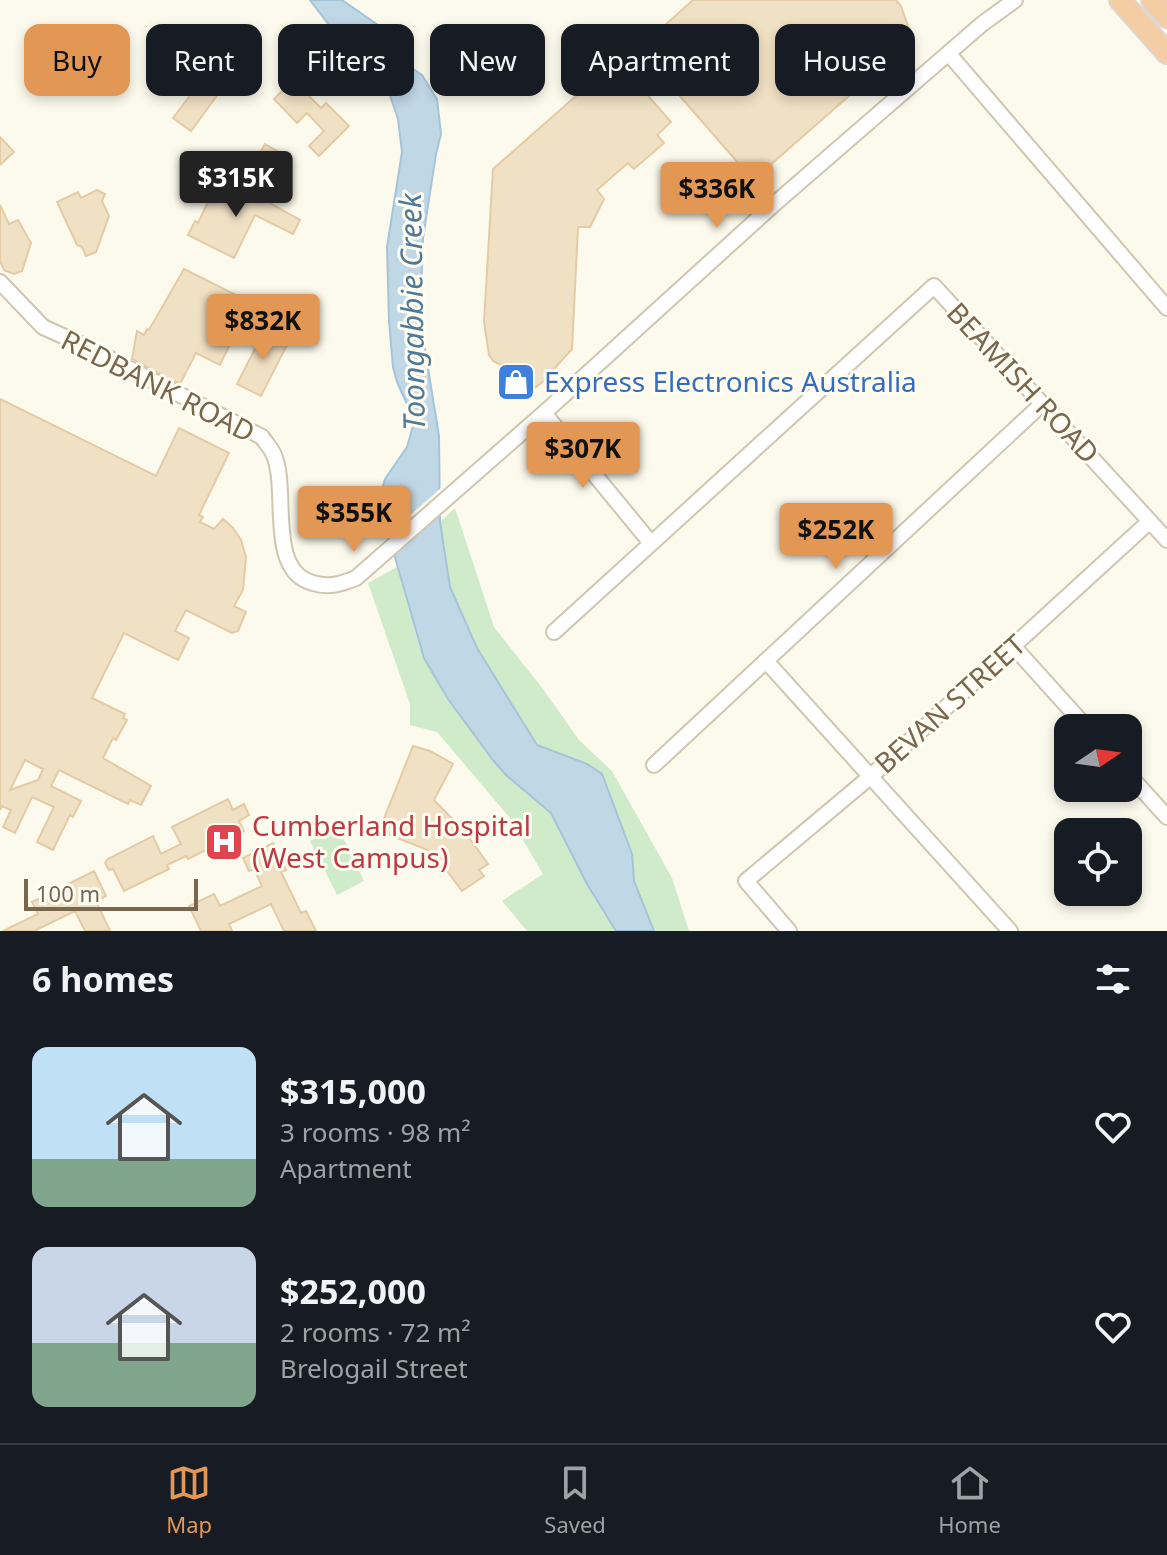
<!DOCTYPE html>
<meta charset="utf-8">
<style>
:root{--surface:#171b24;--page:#20242c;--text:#f1f3f6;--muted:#9ea1a6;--line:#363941;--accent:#e29755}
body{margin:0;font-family:"Noto Sans",sans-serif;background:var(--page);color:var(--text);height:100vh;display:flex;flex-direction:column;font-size:30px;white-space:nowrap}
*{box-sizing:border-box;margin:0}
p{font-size:26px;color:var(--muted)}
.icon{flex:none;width:44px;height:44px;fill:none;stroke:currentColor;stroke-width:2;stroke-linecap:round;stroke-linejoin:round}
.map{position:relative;height:931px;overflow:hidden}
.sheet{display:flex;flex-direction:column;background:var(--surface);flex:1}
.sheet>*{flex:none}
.banner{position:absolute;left:24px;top:24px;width:1120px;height:72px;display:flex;gap:16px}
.needle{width:52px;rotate:77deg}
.buttons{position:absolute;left:1054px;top:714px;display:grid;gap:16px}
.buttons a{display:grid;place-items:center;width:88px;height:88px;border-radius:16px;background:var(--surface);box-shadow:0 4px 12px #0003;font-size:40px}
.scale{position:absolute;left:24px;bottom:20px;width:174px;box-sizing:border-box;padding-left:8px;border:4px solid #78674e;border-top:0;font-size:22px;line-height:28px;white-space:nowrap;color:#78674e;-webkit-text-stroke:6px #fffdf2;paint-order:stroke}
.price{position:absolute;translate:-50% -68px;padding:0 18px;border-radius:8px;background:var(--accent);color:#111;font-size:26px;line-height:52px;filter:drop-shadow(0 2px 4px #0008)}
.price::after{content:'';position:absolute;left:50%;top:48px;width:24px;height:18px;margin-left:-12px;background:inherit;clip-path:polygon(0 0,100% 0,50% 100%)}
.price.on{background:#222;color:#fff}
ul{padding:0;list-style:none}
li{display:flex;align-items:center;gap:24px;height:200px;padding:0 32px}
li span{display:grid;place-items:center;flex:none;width:224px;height:160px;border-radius:16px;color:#555}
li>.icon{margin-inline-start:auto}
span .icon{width:96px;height:96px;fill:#fffc;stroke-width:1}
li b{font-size:34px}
h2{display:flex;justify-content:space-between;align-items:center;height:96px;padding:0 32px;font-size:34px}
.tag{padding:0 28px;border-radius:16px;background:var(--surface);box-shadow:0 4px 12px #0003;font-size:28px;line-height:72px}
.tag.on{background:var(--accent);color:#111}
.tab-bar{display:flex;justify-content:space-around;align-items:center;height:112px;border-top:2px solid var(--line);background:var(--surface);font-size:22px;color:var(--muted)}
.tab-bar a{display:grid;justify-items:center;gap:4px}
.tab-bar .on{color:var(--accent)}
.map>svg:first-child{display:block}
.green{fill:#cfebca}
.water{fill:#c0d7e6;stroke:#a6c4d8;stroke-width:2}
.pier{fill:#fcfaec}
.building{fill:#f1e1c4;stroke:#e3cca5;stroke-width:2;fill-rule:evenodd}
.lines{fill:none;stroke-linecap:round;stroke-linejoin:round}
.minor-casing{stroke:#cfc6b0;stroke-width:18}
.highway-casing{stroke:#dcd7d1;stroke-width:24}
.minor{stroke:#fff;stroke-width:14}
.highway{stroke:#f4cda5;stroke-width:20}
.labels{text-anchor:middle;stroke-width:6;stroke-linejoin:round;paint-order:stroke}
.shop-label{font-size:28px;fill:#366cbe;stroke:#fffdf2;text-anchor:start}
.street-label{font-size:28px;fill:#78674e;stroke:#fffdf2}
.health-label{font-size:28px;fill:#be3a42;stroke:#fffdf2;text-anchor:start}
.water-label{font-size:30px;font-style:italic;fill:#4f7a98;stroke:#fffdf2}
</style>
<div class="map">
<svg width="1167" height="931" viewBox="0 0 1167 931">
<rect width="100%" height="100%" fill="#fcfaec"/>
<path class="green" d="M 455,508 L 494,627 L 543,689 L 579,740 L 612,771 L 672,878 L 689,931 L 654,931 L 634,881 L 632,854 L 602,774 L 587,764 L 538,745 L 477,648 L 450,587 L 440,522 Z
M 397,567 L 420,648 L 448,699 L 500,769 L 551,813 L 600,906 L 616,931 L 527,931 L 502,901 L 543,874 L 510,818 L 437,732 L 410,725 L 410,704 L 368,583 Z
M 338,827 L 364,881 L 337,895 L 310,841 Z"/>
<path class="water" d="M 310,0 L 342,0 L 385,30 L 404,63 L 422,75 L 437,99 L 441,134 L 436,154 L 423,238 L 420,318 L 439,436 L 440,522 L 450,587 L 477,648 L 537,745 L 587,764 L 602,774 L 632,854 L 634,881 L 654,931 L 616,931 L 587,884 L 551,813 L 506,775 L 493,760 L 448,699 L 424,658 L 388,533 L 385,534 L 379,509 L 381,493 L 385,479 L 407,447 L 413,426 L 411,413 L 397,382 L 393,367 L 389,321 L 387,247 L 402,152 L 398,119 L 386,84 L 348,50 Z"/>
<path class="pier" d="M 441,488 L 444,491 L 444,512 L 392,557 L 384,538 Z"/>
<path class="building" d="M 693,0 L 896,0 L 901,6 L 913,40 L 753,180 L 672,87 L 678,82 L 645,43 Z
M 617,60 L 671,122 L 657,135 L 664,143 L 634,169 L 628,163 L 597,190 L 604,199 L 590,227 L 578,227 L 572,349 L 553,370 L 555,372 L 531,391 L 518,374 L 493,361 L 489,355 L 484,322 L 493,169 Z
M 204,77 L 221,90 L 191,131 L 173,118 Z
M 293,80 L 321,108 L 326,103 L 349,126 L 319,156 L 309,146 L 324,131 L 307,113 L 297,123 L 274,99 Z
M 0,137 L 14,152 L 0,165 Z
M 265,144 L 277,151 L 267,169 L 255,162 Z
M 234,183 L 300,220 L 293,234 L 255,215 L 234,258 L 188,235 L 195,221 L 198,223 L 216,185 L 229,192 Z
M 97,190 L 105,194 L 102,201 L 109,216 L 96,252 L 86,256 L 82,247 L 77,245 L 57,202 L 78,192 L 81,198 Z
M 0,205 L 9,224 L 18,220 L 31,243 L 22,271 L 14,274 L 4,270 L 0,261 Z
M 184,269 L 250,302 L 220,365 L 196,353 L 180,384 L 132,359 L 137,331 L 144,335 L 147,329 L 149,330 Z
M 265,329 L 289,341 L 261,396 L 237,384 Z
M 0,399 L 156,476 L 179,428 L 229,453 L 199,515 L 203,517 L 200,522 L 214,529 L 223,519 L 233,528 L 241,540 L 246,557 L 243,590 L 234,606 L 246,612 L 238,631 L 232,633 L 186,610 L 175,631 L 189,638 L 178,660 L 124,633 L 92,698 L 125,714 L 123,718 L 127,720 L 116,740 L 113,738 L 103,758 L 151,786 L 141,805 L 130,800 L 128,804 L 59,770 L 51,786 L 81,801 L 73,817 L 70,815 L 53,850 L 37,842 L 54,807 L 32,797 L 15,833 L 3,827 L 11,810 L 2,806 L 0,810 ZM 25,760 L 43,769 L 38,780 L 10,790 Z
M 413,746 L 430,751 L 453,764 L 434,800 L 464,831 L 488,864 L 479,870 L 484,876 L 462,891 L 433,852 L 379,831 Z
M 228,799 L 233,810 L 244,804 L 249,815 L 239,821 L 244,831 L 188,859 L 186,856 L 167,865 L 169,869 L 124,891 L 113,869 L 109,870 L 105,863 L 108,859 L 153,836 L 161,854 L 181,844 L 172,827 Z
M 273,843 L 286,870 L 281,872 L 301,913 L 306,911 L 316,931 L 284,931 L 271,904 L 229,924 L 232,931 L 201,931 L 189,906 L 214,894 L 220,906 L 262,886 L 254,869 L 249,871 L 243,858 Z
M 94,871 L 106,896 L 96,901 L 110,931 L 85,931 L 75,911 L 34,931 L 3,931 L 38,914 L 32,902 Z"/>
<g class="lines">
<g class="minor-casing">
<path id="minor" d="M 949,54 L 1167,308
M 0,282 L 43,327 L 87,347 L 262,437 C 265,442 270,447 273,453 C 290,487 265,571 313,583 C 329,588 341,584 356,578 L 544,413 L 772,206 L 982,24 L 1015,0
M 544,413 L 650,542
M 554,632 L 934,286 L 1167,540
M 1013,646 L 1087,728
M 767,662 L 1010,931
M 654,765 L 1042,404
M 1128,774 L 1167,817
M 789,931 L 746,881 L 870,777 L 1150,521"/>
</g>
<g class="highway-casing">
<path id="highway" d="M 1120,0 L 1167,53
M 1152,0 L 1167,17"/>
</g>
<use href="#minor" class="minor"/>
<use href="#highway" class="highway"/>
</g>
<defs>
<g id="shop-square" transform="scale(2)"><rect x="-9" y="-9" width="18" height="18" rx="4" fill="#3f7fe0" stroke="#fffdf2"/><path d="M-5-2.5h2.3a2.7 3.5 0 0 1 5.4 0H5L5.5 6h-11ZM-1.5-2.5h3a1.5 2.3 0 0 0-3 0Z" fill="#fff"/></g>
<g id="hospital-square" transform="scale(2)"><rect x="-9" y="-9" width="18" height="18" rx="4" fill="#e0444e" stroke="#fffdf2"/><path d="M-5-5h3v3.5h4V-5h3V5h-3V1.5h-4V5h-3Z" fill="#fff"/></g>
</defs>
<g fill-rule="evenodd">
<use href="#shop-square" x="516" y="382"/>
<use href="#hospital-square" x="224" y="842"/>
</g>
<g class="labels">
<g class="shop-label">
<text x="544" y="392">Express Electronics Australia</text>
</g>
<g class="street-label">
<text transform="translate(1023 383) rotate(47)" y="10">BEAMISH ROAD</text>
<text transform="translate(158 386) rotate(27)" y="10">REDBANK ROAD</text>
<text transform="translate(950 704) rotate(-42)" y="10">BEVAN STREET</text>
</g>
<g class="health-label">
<text x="252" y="836">Cumberland Hospital<tspan x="252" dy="32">(West Campus)</tspan></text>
</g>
<g class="water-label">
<text transform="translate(413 312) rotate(-91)" y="10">Toongabbie Creek</text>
</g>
</g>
</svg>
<div class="buttons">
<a><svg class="needle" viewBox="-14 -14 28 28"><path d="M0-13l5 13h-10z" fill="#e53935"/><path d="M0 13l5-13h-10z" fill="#9ea1a6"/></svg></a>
<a><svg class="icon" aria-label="locate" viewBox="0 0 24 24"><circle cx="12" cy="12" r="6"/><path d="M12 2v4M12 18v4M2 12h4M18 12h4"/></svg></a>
</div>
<div class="scale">100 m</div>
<b class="price on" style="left:236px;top:219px">$315K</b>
<b class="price" style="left:717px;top:230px">$336K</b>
<b class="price" style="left:263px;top:362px">$832K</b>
<b class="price" style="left:583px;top:490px">$307K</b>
<b class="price" style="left:354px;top:554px">$355K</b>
<b class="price" style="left:836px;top:571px">$252K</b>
<div class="banner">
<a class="tag on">Buy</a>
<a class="tag">Rent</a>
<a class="tag">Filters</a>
<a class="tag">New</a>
<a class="tag">Apartment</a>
<a class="tag">House</a>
</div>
</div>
<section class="sheet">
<h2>6 homes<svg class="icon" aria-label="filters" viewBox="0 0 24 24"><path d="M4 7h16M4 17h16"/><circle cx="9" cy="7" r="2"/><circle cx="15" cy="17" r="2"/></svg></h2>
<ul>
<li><span style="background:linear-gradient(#bfe0f5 70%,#7fa58c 0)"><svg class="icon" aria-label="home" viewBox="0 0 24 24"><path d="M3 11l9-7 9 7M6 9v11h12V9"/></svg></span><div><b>$315,000</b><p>3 rooms · 98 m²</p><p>Apartment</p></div><svg class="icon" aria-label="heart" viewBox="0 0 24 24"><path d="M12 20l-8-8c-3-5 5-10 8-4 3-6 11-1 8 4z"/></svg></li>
<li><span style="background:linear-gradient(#c9d6e8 60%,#7fa58c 0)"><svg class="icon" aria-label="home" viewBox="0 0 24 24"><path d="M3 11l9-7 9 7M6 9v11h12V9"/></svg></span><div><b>$252,000</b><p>2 rooms · 72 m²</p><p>Brelogail Street</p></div><svg class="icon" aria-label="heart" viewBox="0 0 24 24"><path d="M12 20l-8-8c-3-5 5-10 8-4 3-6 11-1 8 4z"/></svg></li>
</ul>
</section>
<nav class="tab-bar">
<a class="on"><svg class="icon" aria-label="map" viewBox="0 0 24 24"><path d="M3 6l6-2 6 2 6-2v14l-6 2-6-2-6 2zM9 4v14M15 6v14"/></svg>Map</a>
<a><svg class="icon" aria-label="saved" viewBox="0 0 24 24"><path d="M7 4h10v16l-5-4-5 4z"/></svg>Saved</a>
<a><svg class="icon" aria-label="home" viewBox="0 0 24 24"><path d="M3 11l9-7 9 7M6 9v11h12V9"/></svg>Home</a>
</nav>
